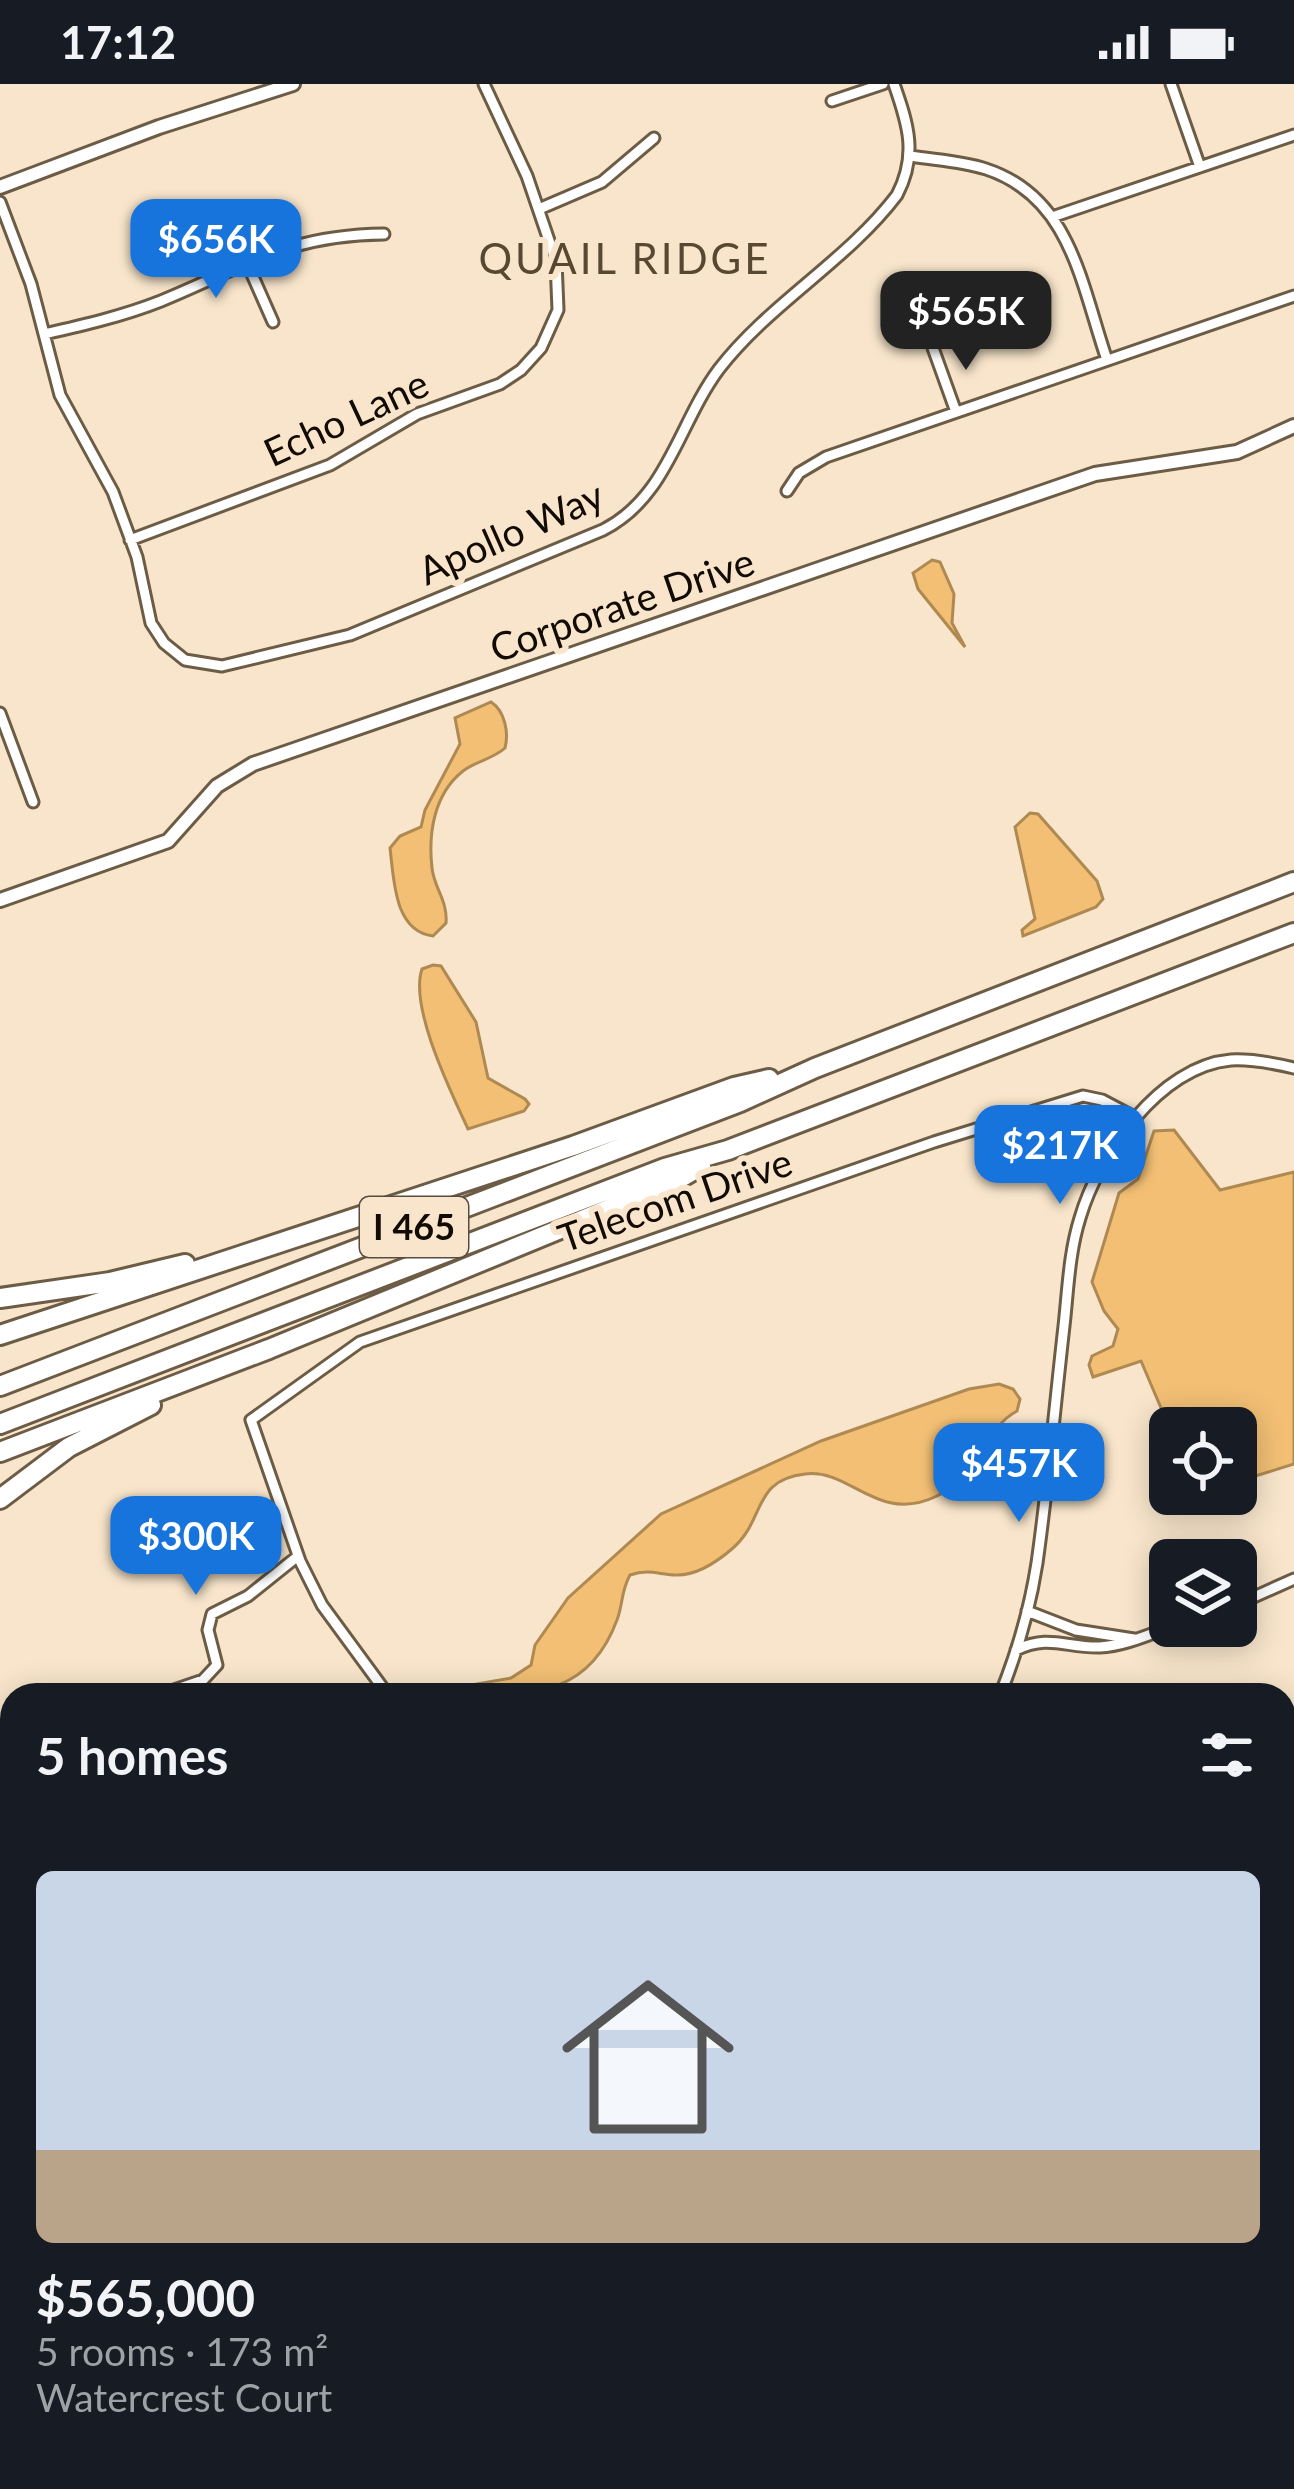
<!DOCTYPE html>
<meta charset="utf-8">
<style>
:root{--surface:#171b24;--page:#20242c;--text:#f1f3f6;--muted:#9ea1a6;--line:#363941;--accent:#1874dd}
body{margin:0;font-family:Lato,sans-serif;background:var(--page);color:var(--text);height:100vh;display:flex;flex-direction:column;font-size:45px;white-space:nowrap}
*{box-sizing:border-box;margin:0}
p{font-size:39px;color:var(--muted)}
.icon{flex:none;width:66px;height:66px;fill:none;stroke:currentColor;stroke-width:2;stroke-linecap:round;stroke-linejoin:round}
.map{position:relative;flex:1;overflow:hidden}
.sheet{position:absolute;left:0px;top:1599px;width:1296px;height:807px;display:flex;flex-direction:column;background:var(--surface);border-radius:36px 36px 0 0;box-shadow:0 6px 30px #0003}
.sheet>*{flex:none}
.buttons{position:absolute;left:1149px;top:1323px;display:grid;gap:24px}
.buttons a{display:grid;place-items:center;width:108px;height:108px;border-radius:18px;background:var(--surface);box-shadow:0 6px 30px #0003;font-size:60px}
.price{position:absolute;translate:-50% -102px;padding:0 27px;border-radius:24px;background:var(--accent);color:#fff;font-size:39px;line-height:78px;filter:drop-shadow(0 3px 6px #0008)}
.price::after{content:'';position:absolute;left:50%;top:72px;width:36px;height:27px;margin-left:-18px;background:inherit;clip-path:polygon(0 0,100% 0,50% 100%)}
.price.active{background:#222;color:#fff}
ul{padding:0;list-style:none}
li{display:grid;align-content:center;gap:24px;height:636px;padding:0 36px}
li+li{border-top:3px solid var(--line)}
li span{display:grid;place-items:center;height:372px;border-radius:18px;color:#555}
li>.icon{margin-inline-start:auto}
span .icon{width:216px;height:216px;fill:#fffc;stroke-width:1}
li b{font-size:51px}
h2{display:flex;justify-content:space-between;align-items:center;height:144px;padding:0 36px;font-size:51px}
.status{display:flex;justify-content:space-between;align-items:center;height:84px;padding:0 60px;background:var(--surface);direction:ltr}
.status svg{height:33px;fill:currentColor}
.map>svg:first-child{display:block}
.water{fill:#f2bf74;stroke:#af8952;stroke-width:3}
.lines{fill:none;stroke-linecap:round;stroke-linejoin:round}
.minor-casing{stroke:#6c5c45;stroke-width:15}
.tertiary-casing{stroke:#6c5c45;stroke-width:18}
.secondary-casing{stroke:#6c5c45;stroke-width:20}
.motorway-casing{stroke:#6c5c45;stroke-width:24}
.minor{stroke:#fff;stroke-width:9}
.tertiary{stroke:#fff;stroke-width:12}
.secondary{stroke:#fff;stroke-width:14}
.motorway{stroke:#fff;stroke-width:18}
.labels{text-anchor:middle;stroke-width:12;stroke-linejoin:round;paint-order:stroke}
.shield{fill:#f8e5cb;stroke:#574c40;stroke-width:3}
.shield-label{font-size:36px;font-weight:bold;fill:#120b04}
.street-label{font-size:39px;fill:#120b04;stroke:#f8e5cb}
.neighbourhood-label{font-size:42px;letter-spacing:3px;fill:#584832;stroke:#f8e5cb}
</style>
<div class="status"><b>17:12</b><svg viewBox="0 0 49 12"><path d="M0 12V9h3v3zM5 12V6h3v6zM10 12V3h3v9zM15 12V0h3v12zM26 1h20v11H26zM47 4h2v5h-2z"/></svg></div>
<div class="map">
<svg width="1294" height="2405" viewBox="0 0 1294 2405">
<rect width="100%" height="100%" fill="#f8e5cb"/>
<path class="water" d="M 932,476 L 940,478 L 954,510 L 952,539 L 965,563 L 918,505 L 913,489 Z
M 491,618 C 505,627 509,649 505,664 C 493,675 476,677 463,687 C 434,710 428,749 432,784 C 434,804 448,817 446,839 L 433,852 C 394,847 394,796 390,764 L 400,752 L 421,743 L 425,726 L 460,660 L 455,634 Z
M 1030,729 L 1038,730 L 1097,797 L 1103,815 L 1096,823 L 1023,852 L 1022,846 L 1035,835 L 1015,743 Z
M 433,881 L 441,882 L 476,938 L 488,994 L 525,1015 L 529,1020 L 524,1027 L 468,1045 C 451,1008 409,923 422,885 Z
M 1174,1046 L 1220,1106 L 1294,1088 L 1294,1380 L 1236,1398 L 1236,1344 L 1170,1345 L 1141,1277 L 1093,1293 L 1089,1281 L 1092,1272 L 1113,1262 L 1118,1245 L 1104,1227 L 1092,1198 L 1119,1109 L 1138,1095 L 1154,1047 Z
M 999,1300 L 1013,1305 L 1020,1315 L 1017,1327 C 980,1347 988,1388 937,1412 C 877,1441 851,1384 805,1390 C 752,1396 766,1435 733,1464 C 717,1478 697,1492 675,1491 C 657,1490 649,1485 630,1491 C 621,1507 623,1520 617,1536 C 590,1609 537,1611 470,1611 L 476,1600 L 511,1594 L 531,1581 L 535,1561 L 568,1514 L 661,1430 L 821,1357 L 969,1305 Z"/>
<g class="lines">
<g class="minor-casing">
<path id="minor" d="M 1171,0 L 1200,83
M 832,17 L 883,0
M 911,72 C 935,76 962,77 986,85 C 1071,113 1081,200 1107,276
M 0,118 L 31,200 L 60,311 L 113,408 L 137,473 L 151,539 L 164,559 L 185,576 L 222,582 L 350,551 L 603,446 C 668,413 678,340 719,285 C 770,219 847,177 897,111 C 918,71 908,40 894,0
M 539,125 L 602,98 L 654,54
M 1055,132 L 1294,51
M 247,179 L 273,238
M 44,250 C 84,241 123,232 161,217 C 246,182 288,151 384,150
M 933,264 L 956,328
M 787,407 L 799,389 L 826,373 L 1294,212
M 130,456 L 330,381 L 417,330 L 500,300 L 521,286 L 541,264 L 558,226 L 556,177 L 527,92 L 484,0
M 0,629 L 33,718
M 1236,1521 L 1294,1495
M 1027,1527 L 1076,1546 L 1134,1555
M 1016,1566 C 1049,1550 1066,1564 1100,1563 C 1124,1562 1150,1550 1173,1542
M 159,1611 L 203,1596 L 217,1581 L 208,1546 L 212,1530 L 248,1512 L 298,1472
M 388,1611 L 322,1521 L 300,1477 L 251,1336 L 360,1258 L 934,1058 L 1083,1012 L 1102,1016 L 1136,1034
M 1000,1611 C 1017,1569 1030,1524 1037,1479 C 1048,1401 1055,1321 1064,1242 C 1068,1206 1069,1169 1080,1134 C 1098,1072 1159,982 1231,976 C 1252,975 1273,979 1294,984
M 0,2272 L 12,2267
M 0,2283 L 12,2279
M 1284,2291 L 1294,2318
M 983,2394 L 986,2405"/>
</g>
<g class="tertiary-casing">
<path id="tertiary" d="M 0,103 L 159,43 L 293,0
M 0,816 L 168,757 L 217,702 L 253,680 L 1095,390 L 1237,368 L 1294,342
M 0,1976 L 12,1972
M 0,1994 L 12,1989
M 1284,2180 L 1294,2177"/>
</g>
<g class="secondary-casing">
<path id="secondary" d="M 0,2026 L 12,2058
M 0,2065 L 12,2091
M 126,2394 L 130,2405"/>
</g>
<g class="motorway-casing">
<path id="motorway" d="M 0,1214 L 110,1198 L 185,1180
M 0,1251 L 573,1062 L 734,1003 L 769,995
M 0,1302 L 740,1018 L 815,984 L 1294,798
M 0,1340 L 665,1084 L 728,1066 L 1294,849
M 0,1368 L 269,1265 L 672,1099 L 701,1082
M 0,1415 L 69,1363 L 151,1321
M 0,1934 L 12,1944"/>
</g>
<use href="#minor" class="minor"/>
<use href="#tertiary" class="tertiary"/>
<use href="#secondary" class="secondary"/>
<use href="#motorway" class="motorway"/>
</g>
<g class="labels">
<rect class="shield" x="360" y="1113" width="108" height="60" rx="9"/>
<g class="shield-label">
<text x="414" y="1156">I 465</text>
</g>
<g class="street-label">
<text transform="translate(346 334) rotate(-25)" y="14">Echo Lane</text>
<text transform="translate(511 449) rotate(-24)" y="14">Apollo Way</text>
<text transform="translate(622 521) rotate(-19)" y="14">Corporate Drive</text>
<text transform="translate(675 1116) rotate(-19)" y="14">Telecom Drive</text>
</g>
<g class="neighbourhood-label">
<text x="625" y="190">QUAIL RIDGE</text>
</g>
</g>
</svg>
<div class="buttons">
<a><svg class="icon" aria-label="locate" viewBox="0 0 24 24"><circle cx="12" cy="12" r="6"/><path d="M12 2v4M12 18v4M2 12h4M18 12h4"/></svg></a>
<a><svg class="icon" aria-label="layers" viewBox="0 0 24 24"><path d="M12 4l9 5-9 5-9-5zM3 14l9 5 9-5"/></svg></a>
</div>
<b class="price" style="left:216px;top:217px">$656K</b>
<b class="price active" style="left:966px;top:289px">$565K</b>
<b class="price" style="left:1060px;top:1123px">$217K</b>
<b class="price" style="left:1019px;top:1441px">$457K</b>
<b class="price" style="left:196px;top:1514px">$300K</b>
<section class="sheet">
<h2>5 homes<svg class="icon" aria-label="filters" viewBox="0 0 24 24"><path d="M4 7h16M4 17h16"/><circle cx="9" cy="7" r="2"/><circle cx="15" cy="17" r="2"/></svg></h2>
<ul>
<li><span style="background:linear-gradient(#c9d6e8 75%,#b9a48a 0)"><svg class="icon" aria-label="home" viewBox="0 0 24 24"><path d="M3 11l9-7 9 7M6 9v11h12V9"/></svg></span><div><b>$565,000</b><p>5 rooms · 173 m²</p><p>Watercrest Court</p></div></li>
</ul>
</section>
</div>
